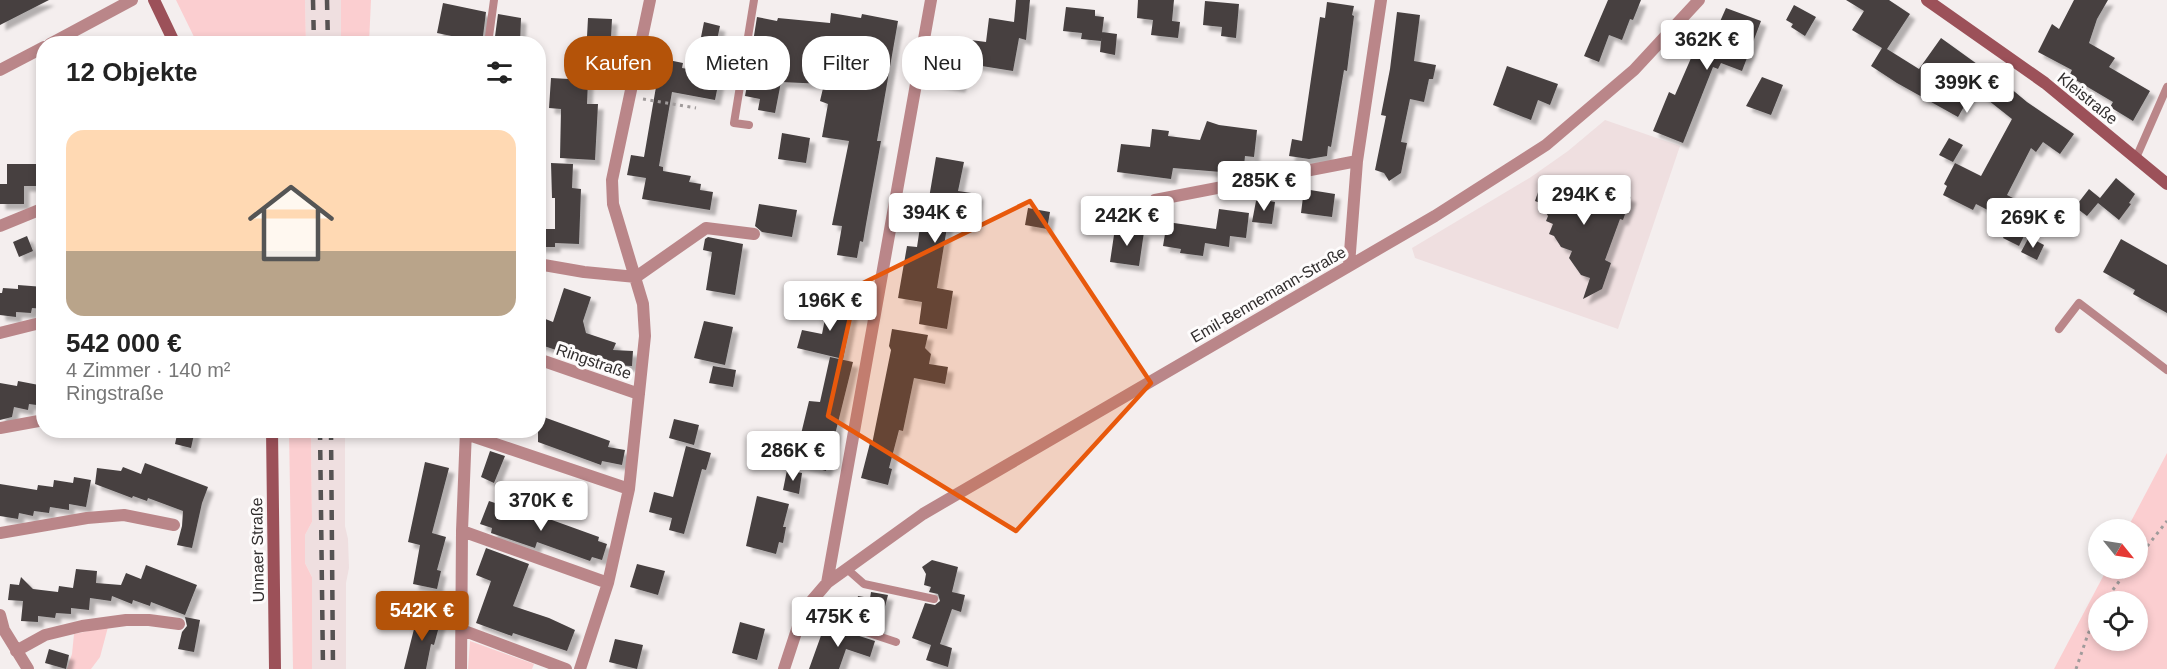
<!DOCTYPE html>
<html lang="de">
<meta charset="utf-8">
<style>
:root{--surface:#fff;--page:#f2f2f2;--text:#222;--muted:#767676;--line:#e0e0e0;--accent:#b45309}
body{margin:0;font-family:Helvetica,sans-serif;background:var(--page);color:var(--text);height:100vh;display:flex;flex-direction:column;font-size:22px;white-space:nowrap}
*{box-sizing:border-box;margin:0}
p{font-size:20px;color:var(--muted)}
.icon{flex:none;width:33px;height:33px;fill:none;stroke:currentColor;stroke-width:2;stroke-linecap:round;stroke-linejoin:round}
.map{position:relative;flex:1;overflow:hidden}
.drawer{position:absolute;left:36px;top:36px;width:510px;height:402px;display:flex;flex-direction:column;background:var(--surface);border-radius:24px;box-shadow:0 3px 9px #0003}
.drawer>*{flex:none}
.guide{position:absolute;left:564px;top:36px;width:570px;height:54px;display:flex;gap:12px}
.needle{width:39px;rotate:120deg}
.controls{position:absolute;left:2088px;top:519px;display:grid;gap:12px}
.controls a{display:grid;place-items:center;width:60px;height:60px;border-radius:50%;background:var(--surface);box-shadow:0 3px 9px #0003;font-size:30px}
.price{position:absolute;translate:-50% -51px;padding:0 14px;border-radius:6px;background:#fff;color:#222;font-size:20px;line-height:39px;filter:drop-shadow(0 2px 3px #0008)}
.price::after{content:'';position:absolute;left:50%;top:36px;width:18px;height:14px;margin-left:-9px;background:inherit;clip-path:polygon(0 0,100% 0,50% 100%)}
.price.active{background:var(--accent);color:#fff}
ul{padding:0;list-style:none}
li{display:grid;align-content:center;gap:12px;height:318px;padding:0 30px}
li+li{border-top:2px solid var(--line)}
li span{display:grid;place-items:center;height:186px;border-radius:18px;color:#555}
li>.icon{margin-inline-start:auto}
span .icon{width:108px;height:108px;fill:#fffc;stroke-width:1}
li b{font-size:26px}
h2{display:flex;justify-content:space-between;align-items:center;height:72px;padding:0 30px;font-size:26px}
.pill{padding:0 21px;border-radius:24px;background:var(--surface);box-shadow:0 3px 9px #0003;font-size:21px;line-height:54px}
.pill.active{background:var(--accent);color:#fff}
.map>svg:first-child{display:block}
.built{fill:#efdfe0}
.green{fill:#fbced0;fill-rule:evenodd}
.building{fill:#464141;filter:url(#shadow)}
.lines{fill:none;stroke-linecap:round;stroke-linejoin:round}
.path{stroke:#a09b9b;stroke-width:3;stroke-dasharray:3 4.5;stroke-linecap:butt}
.service{stroke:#ba8689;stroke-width:8}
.minor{stroke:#ba8689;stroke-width:12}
.secondary{stroke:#9c5159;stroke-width:12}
.rail{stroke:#565353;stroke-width:4.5;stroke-dasharray:10 10;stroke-linecap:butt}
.marked{fill:#e8590c;fill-opacity:0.2;stroke:#e8590c;stroke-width:4.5;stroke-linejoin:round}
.labels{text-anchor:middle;stroke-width:6;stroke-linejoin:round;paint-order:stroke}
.street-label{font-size:16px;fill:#302d2d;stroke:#fefcfc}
</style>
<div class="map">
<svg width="2167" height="669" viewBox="0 0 2167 669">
<defs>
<filter id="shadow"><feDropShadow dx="5.5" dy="5.5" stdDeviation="1.5" flood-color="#0004"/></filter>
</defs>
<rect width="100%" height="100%" fill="#f4eeee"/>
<path class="built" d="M 305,0 L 341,0 L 341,43 L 306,43 Z
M 1605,120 L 1680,146 L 1618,329 L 1415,258 L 1412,248 L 1531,177 L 1568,151 Z
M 311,431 L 345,431 L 345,526 L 348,539 L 349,568 L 346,583 L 346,669 L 312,669 L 312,577 L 305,563 L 305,535 L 312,522 Z"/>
<path class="green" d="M 176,0 L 305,0 L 306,43 L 197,43 Z
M 341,0 L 371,0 L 369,43 L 341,43 Z
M 289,431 L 311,431 L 312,522 L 305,535 L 305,563 L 312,577 L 312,669 L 293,669 Z
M 2167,453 L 2167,669 L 2054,669 L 2107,569 L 2138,568 L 2138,530 L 2127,529 ZM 2098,602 L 2138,602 L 2138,640 L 2098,640 Z
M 108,627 L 100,657 L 91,669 L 67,669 L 72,654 L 74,634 Z
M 470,641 L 534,664 L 532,669 L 468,669 Z"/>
<path class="building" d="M 0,0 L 49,0 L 0,25 Z
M 1016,0 L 1030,0 L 1026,40 L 1019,38 L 1013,71 L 963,63 L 960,87 L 931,82 L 938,39 L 947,41 L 948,37 L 986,42 L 989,18 L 1014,22 Z
M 1138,0 L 1174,0 L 1172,21 L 1180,22 L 1178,38 L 1151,35 L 1153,20 L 1137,18 Z
M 1608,0 L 1641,0 L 1633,20 L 1630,19 L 1622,40 L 1609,35 L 1599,62 L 1584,56 Z
M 1846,0 L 1889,0 L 1910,14 L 1887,49 L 1919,69 L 1941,38 L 2009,87 L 2027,102 L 2074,134 L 2060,154 L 2043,142 L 2036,152 L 2031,148 L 2007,195 L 2037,210 L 2019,246 L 2003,238 L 2011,222 L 1976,204 L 1973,210 L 1943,195 L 1947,186 L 1944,184 L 1955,163 L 1981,176 L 2012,119 L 1974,89 L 1958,117 L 1897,83 L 1871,66 L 1882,48 L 1852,30 L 1864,11 Z
M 2074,0 L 2108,0 L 2097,19 L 2089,43 L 2115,58 L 2109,67 L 2150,91 L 2133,121 L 2110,107 L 2113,102 L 2069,76 L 2072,70 L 2038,52 L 2052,24 L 2059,29 Z
M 1205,1 L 1239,4 L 1236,38 L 1221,36 L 1222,27 L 1203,25 Z
M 1327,2 L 1354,6 L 1352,15 L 1354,16 L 1347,71 L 1344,70 L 1331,147 L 1328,146 L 1327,156 L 1309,159 L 1289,156 L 1292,139 L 1302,141 L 1320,17 L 1325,18 Z
M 443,3 L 486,12 L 482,44 L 465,44 L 466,39 L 437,33 Z
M 1794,5 L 1816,17 L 1805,36 L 1791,27 L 1793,24 L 1786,20 Z
M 1066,7 L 1095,10 L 1095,16 L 1104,17 L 1101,41 L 1081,39 L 1082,33 L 1063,31 Z
M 1726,8 L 1761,21 L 1742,71 L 1721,63 L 1718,69 L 1713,67 L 1683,143 L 1653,131 L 1669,92 L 1675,95 L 1695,49 L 1702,51 L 1712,24 L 1718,26 Z
M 1397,12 L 1420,15 L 1414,61 L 1436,65 L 1433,79 L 1429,79 L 1424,102 L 1410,99 L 1401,142 L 1407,143 L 1401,173 L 1389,181 L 1384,173 L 1375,170 L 1386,116 L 1381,115 L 1390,69 Z
M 831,13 L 861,18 L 862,14 L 898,21 L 877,141 L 881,141 L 866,224 L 863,242 L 860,241 L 857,258 L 837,255 L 842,226 L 832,225 L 849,141 L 822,137 L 828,104 L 820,101 L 824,84 L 781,82 L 775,113 L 758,110 L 760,99 L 745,96 L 755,43 L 753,42 L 757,17 L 777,21 L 778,18 L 830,23 Z
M 498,14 L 521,18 L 520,44 L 494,44 Z
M 588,18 L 612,19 L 609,75 L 585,74 Z
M 704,22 L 720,26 L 717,40 L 701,37 Z
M 1102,32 L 1117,34 L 1115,55 L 1100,52 Z
M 649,56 L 683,63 L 682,68 L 720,75 L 715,100 L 672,92 L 659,166 L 663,167 L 663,171 L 691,176 L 689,182 L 701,184 L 700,190 L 713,192 L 710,210 L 642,199 L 646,178 L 627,175 L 631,155 L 644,157 L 657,81 L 644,78 Z
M 1507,66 L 1558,84 L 1550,105 L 1538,100 L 1531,120 L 1493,105 Z
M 1762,77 L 1783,85 L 1771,115 L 1746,106 Z
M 551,78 L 588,80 L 587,104 L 598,104 L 595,160 L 560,158 L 561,109 L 549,108 Z
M 1207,121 L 1219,125 L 1257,130 L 1254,157 L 1245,156 L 1244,166 L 1223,163 L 1221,172 L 1173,168 L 1171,179 L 1117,172 L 1121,144 L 1150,147 L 1152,129 L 1169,131 L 1168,136 L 1200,140 Z
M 782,133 L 810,138 L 806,163 L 778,159 Z
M 1949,138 L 1963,145 L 1953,162 L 1939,155 Z
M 936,157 L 964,162 L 958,191 L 978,194 L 975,213 L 950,209 L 937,288 L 953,291 L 947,329 L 919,324 L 922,302 L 898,298 L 907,246 L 917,247 L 922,214 L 918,213 L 921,197 L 929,198 Z
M 551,163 L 573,164 L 572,188 L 581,189 L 579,244 L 555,243 L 555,247 L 539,247 L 538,229 L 555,229 L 555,198 L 552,198 Z
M 7,164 L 44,164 L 44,186 L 24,186 L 24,204 L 0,204 L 0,184 L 7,184 Z
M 1548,178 L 1590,193 L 1605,188 L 1631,197 L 1623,220 L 1620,219 L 1605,260 L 1611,263 L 1602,289 L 1583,299 L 1590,278 L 1581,275 L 1569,258 L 1572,251 L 1561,247 L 1554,236 L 1549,234 L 1553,224 L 1546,221 L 1548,216 L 1540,203 L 1535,201 L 1542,180 Z
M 2116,178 L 2135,194 L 2129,203 L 2131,204 L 2119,220 L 2098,203 L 2087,216 L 2075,207 L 2089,189 L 2100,198 Z
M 1304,189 L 1335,194 L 1332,217 L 1301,213 Z
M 1265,200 L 1275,202 L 1272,224 L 1252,222 L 1256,201 Z
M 759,204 L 797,210 L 792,237 L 762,232 L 755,226 Z
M 1028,208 L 1050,212 L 1047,229 L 1025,225 Z
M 1219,209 L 1249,213 L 1246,238 L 1230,236 L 1229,247 L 1205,243 L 1203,256 L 1180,253 L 1181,249 L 1163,246 L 1167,222 L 1216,229 Z
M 1115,228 L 1144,232 L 1139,266 L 1110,262 Z
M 27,236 L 33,251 L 19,257 L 13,242 Z
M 708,237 L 743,244 L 735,295 L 706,290 L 712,252 L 703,250 L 705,239 Z
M 2029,237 L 2044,245 L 2037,260 L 2021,252 Z
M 2121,239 L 2167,265 L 2167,313 L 2133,294 L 2135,290 L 2103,272 Z
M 18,285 L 44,287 L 44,309 L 32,308 L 31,313 L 16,312 L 16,317 L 0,315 L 0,293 L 2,293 L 3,288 L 18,289 Z
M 564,288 L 591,297 L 583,321 L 586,333 L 616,343 L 613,350 L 633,351 L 632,366 L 608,365 L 607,367 L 538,344 L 538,322 L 542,323 L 543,318 L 553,322 Z
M 829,299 L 854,304 L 843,359 L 797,348 L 802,330 L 822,334 Z
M 704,321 L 733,327 L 725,365 L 694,358 Z
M 892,329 L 928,335 L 925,348 L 931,354 L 929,364 L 948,367 L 945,384 L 914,378 L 903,431 L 899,430 L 889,468 L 892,469 L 888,485 L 861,478 L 870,443 L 872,444 L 891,350 L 889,346 Z
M 830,357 L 853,362 L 826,471 L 794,463 L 809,401 L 820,402 Z
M 713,366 L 736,370 L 733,387 L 709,383 Z
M 18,381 L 44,386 L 44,406 L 29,404 L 28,410 L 14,407 L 12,417 L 0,420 L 0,383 L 17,386 Z
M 538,415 L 610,441 L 608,447 L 625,450 L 622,465 L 602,461 L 601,465 L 538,442 Z
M 674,419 L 699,425 L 694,445 L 669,438 Z
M 178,430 L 195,430 L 191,448 L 175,444 Z
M 686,446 L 711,453 L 706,470 L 702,469 L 684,534 L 669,530 L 672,518 L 649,512 L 654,492 L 673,497 Z
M 490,451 L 505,456 L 494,483 L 481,477 Z
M 425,462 L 449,468 L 432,533 L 446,537 L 437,570 L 441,571 L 437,589 L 413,584 L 420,545 L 408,542 Z
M 145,463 L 208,487 L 202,503 L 192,548 L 177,545 L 182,526 L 183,511 L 148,498 L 147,501 L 133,496 L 132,498 L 95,484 L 97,468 L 121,471 L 123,467 L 141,474 Z
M 787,470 L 802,473 L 799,494 L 783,490 Z
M 74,477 L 91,480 L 86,507 L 69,504 L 69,510 L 50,507 L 49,513 L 34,511 L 33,516 L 19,513 L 18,519 L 0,516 L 0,484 L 37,490 L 38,485 L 53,487 L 54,480 L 73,483 Z
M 757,496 L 789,504 L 783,527 L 786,527 L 783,543 L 779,542 L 776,554 L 746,546 Z
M 489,501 L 526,513 L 527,511 L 599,537 L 598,541 L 607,544 L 602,560 L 592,557 L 590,561 L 537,542 L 535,548 L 491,533 L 492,528 L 480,524 Z
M 486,548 L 529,564 L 513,606 L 549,618 L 575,630 L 567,651 L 513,633 L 512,636 L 476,623 L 491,581 L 476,575 Z
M 932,560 L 958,567 L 952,592 L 965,595 L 961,612 L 952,609 L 940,644 L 952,648 L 948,667 L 926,660 L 931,645 L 912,638 L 925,603 L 935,605 L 940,601 L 938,594 L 929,592 L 931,587 L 924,585 L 926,574 L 922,567 Z
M 637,564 L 665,571 L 658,595 L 630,587 Z
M 146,565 L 197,585 L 185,615 L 151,602 L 150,606 L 133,600 L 132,604 L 112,596 L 111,601 L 90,598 L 89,610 L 71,608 L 71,614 L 56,613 L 55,618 L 38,616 L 38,622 L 21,621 L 23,601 L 8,600 L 10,584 L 19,585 L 21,577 L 33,589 L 58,592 L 59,586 L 73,588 L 76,569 L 97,571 L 96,583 L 121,585 L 126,573 L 141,579 Z
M 871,592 L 888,595 L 879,630 L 852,621 L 858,596 L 870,598 Z
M 418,613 L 441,619 L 434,645 L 431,644 L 426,669 L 404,669 Z
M 185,617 L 200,620 L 194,652 L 178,649 L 182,632 L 187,626 Z
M 740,622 L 765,629 L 757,660 L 732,653 Z
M 828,626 L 875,641 L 870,657 L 846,649 L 839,669 L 809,669 L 823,630 Z
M 615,639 L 643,645 L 637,669 L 609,662 Z
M 49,649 L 69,655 L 66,669 L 45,663 Z"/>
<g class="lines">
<path class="path" d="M 643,99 L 696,108
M 2138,558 L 2167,521
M 2104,602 L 2129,568
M 2076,669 L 2088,634 L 2098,612"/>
<path class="service" d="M 488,44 L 494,0
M 749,125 L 734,123 L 754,0
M 2136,158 L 2167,87
M 2059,329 L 2079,303 L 2167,370
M 847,569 L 864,584 L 934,599
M 803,611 L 896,642"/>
<path class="minor" d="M 50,44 L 132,0
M 0,70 L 44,47
M 1155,200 L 1357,161
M 0,226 L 44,208
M 538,264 L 584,272 L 636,277 L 706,228 L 754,234
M 1349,265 L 1357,161 L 1381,0
M 0,333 L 44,322
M 538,359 L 639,394
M 0,428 L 44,420
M 466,434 L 629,489
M 462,531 L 608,583
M 0,533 L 87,518 L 124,515 L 174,525
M 827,583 L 923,514 L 1435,216 L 1546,145 L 1634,70 L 1699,0
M 0,615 L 4,630 L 28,669
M 462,630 L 566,669
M 16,651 L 45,635 L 82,626 L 126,620 L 149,620 L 179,624
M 461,669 L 462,531 L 466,430
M 580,669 L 608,583 L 629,489 L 645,336 L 643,304 L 613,204 L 612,180 L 650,0
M 784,669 L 803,611 L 827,583 L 931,0"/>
<path class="secondary" d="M 154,0 L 175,44
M 1927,0 L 2045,83 L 2167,184
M 272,430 L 275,669"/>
<path class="rail" d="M 313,0 L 314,44
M 327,0 L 328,44
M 320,430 L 323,669
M 331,430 L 333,669"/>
</g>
<path class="marked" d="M 1030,201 L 1151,383 L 1016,531 L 828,416 L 857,286 Z"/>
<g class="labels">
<g class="street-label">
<text transform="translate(2088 98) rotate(39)" y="6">Kleistraße</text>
<text transform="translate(1268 294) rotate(-30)" y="6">Emil-Bennemann-Straße</text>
<text transform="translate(594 361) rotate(19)" y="6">Ringstraße</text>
<text transform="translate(257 550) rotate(-91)" y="6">Unnaer Straße</text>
</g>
</g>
</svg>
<div class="controls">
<a><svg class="needle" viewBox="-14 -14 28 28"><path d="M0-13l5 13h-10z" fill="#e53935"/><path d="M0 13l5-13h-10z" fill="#767676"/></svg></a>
<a><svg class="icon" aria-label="locate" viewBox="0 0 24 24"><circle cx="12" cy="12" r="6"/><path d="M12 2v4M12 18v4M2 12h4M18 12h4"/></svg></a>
</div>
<b class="price" style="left:1707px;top:71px">362K €</b>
<b class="price" style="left:1967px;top:114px">399K €</b>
<b class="price" style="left:1264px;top:212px">285K €</b>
<b class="price" style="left:1584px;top:226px">294K €</b>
<b class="price" style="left:935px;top:244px">394K €</b>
<b class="price" style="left:1127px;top:247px">242K €</b>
<b class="price" style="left:2033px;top:249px">269K €</b>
<b class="price" style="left:830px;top:332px">196K €</b>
<b class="price" style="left:793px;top:482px">286K €</b>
<b class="price" style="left:541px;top:532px">370K €</b>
<b class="price active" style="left:422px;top:642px">542K €</b>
<b class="price" style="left:838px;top:648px">475K €</b>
<div class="guide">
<a class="pill active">Kaufen</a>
<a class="pill">Mieten</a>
<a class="pill">Filter</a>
<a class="pill">Neu</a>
</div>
<section class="drawer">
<h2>12 Objekte<svg class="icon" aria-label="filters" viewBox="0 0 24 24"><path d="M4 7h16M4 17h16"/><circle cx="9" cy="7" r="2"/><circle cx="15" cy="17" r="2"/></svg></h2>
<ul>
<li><span style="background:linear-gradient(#ffd9b3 65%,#b9a48a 0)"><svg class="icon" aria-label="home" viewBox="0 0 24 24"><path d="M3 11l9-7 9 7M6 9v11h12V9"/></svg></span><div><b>542 000 €</b><p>4 Zimmer · 140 m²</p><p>Ringstraße</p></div></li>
</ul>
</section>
</div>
